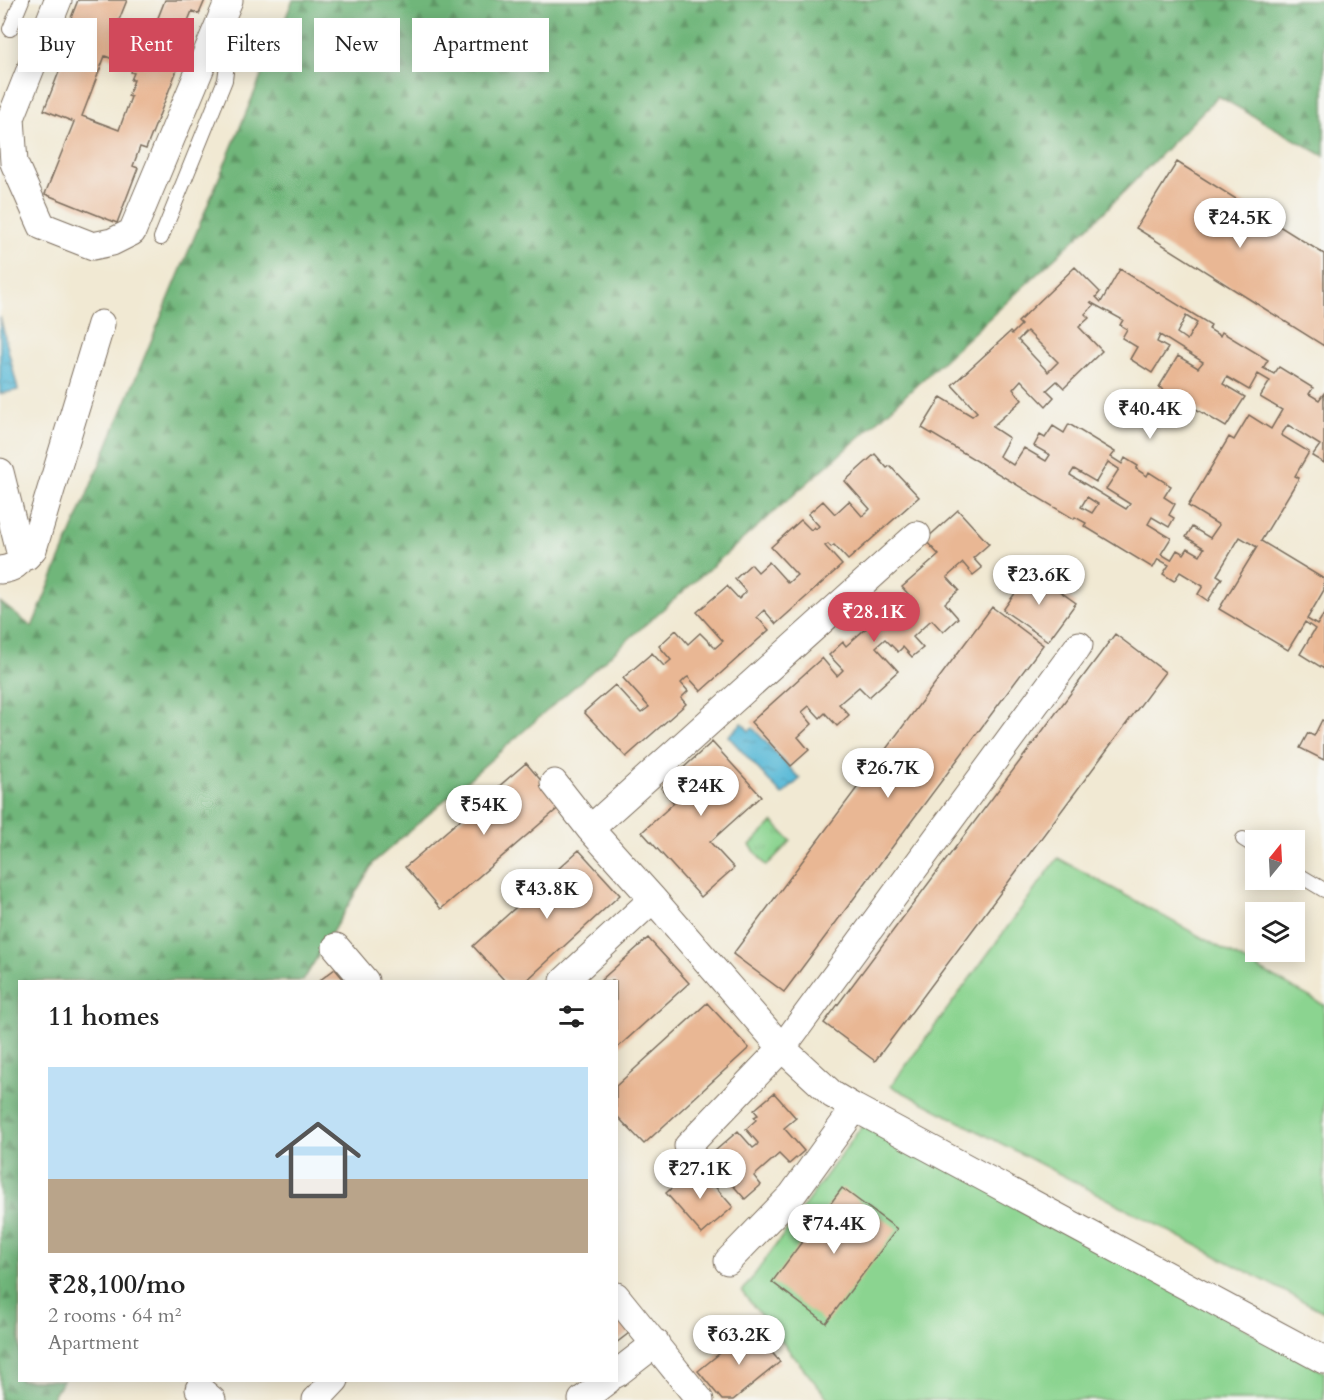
<!DOCTYPE html>
<meta charset="utf-8">
<style>
:root{--surface:#fff;--page:#f2f2f2;--text:#222;--muted:#767676;--accent:#d1495b}
body{margin:0;font-family:Cardo,serif;background:var(--page);color:var(--text);height:100vh;display:flex;flex-direction:column;font-size:22px;white-space:nowrap}
*{box-sizing:border-box;margin:0}
p{font-size:20px;color:var(--muted)}
.icon{flex:none;width:33px;height:33px;fill:none;stroke:currentColor;stroke-width:2;stroke-linecap:round;stroke-linejoin:round}
.map{position:relative;flex:1;overflow:hidden}
.sheet{position:absolute;left:18px;top:980px;width:600px;height:402px;display:flex;flex-direction:column;background:var(--surface);border-radius:0px;box-shadow:0 3px 15px #0003}
.sheet>*{flex:none}
.hud{position:absolute;left:18px;top:18px;width:600px;height:54px;display:flex;gap:12px}
.needle{width:39px;rotate:18deg}
.fabs{position:absolute;left:1245px;top:830px;display:grid;gap:12px}
.fabs a{display:grid;place-items:center;width:60px;height:60px;border-radius:0px;background:var(--surface);box-shadow:0 3px 15px #0003;font-size:30px}
.price{position:absolute;translate:-50% -51px;padding:0 14px;border-radius:21px;background:#fff;color:#222;font-size:20px;line-height:39px;filter:drop-shadow(0 2px 3px #0008)}
.price::after{content:'';position:absolute;left:50%;top:36px;width:18px;height:14px;margin-left:-9px;background:inherit;clip-path:polygon(0 0,100% 0,50% 100%)}
.price.active{background:var(--accent);color:#fff}
ul{padding:0;list-style:none}
li{display:grid;align-content:center;gap:12px;height:318px;padding:0 30px}
li span{display:grid;place-items:center;height:186px;border-radius:0px;color:#555}
li>.icon{margin-inline-start:auto}
span .icon{width:108px;height:108px;fill:#fffc;stroke-width:1}
li b{font-size:26px}
h2{display:flex;justify-content:space-between;align-items:center;height:72px;padding:0 30px;font-size:26px}
.chip{padding:0 21px;border-radius:0px;background:var(--surface);box-shadow:0 3px 15px #0003;font-size:21px;line-height:54px}
.chip.active{background:var(--accent);color:#fff}
.map>svg:first-child{display:block}
.grass{fill:#8bd490;stroke:#637f57;stroke-width:1.5}
.forest{fill:url(#forest-firs);stroke:#56704c;stroke-width:1.5}
.park{fill:url(#park-tufts);stroke:#637f57;stroke-width:1.5}
.water{fill:url(#water-ripples);stroke:#4a727a;stroke-width:1.5}
.building{fill:#e9b794;fill-rule:evenodd}
.lines{fill:none;stroke-linecap:round;stroke-linejoin:round}
.lane-casing{stroke:#7b6d5d;stroke-width:16}
.street-casing{stroke:#7b6d5d;stroke-width:29}
.lane{stroke:#fff;stroke-width:14}
.street{stroke:#fff;stroke-width:27}
</style>
<div class="map">
<svg width="1324" height="1400" viewBox="0 0 1324 1400">
<defs>
<pattern id="forest-firs" width="22" height="20" patternUnits="userSpaceOnUse" patternTransform="scale(1.5)"><rect width="22" height="20" fill="#70b67a"/><path d="M5 1l3.5 6h-7zM16 11l3.5 6h-7z" fill="#5d9463"/></pattern>
<pattern id="park-tufts" width="24" height="20" patternUnits="userSpaceOnUse" patternTransform="scale(1.5)"><rect width="24" height="20" fill="#8bd490"/><path d="M3 7l-1-3M5 7V3M7 7l1-3M15 17l-1-3M17 17v-4M19 17l1-3" fill="none" stroke="#79b67c"/></pattern>
<pattern id="water-ripples" width="26" height="14" patternUnits="userSpaceOnUse" patternTransform="scale(1.5)"><rect width="26" height="14" fill="#59b9d7"/><path d="M2 4q2-2 4 0t4 0M15 11q2-2 4 0t4 0" fill="none" stroke="#4b97ae"/></pattern>
</defs>
<rect width="100%" height="100%" fill="#f6f6f2"/>
<filter id="ink" filterUnits="userSpaceOnUse"><feTurbulence type="fractalNoise" baseFrequency=".0167" numOctaves="2"/><feDisplacementMap in="SourceGraphic" scale="12" xChannelSelector="R" yChannelSelector="G"/><feConvolveMatrix kernelMatrix="1 2 1 2 8 2 1 2 1" color-interpolation-filters="sRGB"/></filter>
<filter id="wash" filterUnits="userSpaceOnUse"><feTurbulence type="fractalNoise" baseFrequency=".008" numOctaves="4" result="noise"/><feDisplacementMap in="SourceGraphic" scale="24" xChannelSelector="R" yChannelSelector="G"/><feGaussianBlur stdDeviation="1.35" result="paint"/><feColorMatrix in="noise" values="0 0 0 0 0 0 0 0 0 0 0 0 0 0 0 0 0 1.4 0 .05"/><feComposite in="paint" operator="in"/></filter>
<g filter="url(#wash)">
<rect width="100%" height="100%" fill="#f1e9d3"/>
<path class="grass" d="M 1058,858 L 1324,1005 L 1324,1312 L 891,1086 Z
M 867,1119 L 1324,1372 L 1324,1400 L 829,1400 L 742,1292 Z"/>
<path class="forest" d="M 293,0 L 1324,0 L 1324,156 L 1218,96 L 1100,216 L 870,428 L 374,862 L 303,981 L 20,981 L 20,1380 L 63,1380 L 51,1400 L 0,1400 L 0,602 L 32,627 Z"/>
<path class="park" d="M 773,822 L 791,841 L 766,866 L 750,845 Z"/>
<path class="water" d="M 0,317 L 18,390 L 0,394 Z
M 742,723 L 749,731 L 753,728 L 800,779 L 782,795 L 728,736 Z"/>
<g id="blocks">
<path class="building" d="M 78,0 L 127,0 L 117,25 L 150,38 L 165,0 L 205,0 L 199,14 L 192,11 L 186,26 L 193,29 L 146,149 L 140,147 L 133,166 L 138,168 L 117,223 L 45,194 L 74,122 L 44,110 L 66,54 L 58,51 ZM 105,56 L 133,67 L 131,72 L 134,73 L 131,80 L 134,80 L 128,96 L 131,97 L 119,130 L 82,116 Z
M 1177,162 L 1324,254 L 1324,346 L 1136,228 Z
M 1075,267 L 1100,292 L 1096,297 L 1101,302 L 1120,269 L 1211,325 L 1209,329 L 1220,336 L 1222,332 L 1268,360 L 1263,368 L 1274,374 L 1279,367 L 1313,388 L 1309,394 L 1319,400 L 1324,393 L 1324,463 L 1312,456 L 1320,445 L 1288,425 L 1281,435 L 1309,452 L 1295,476 L 1299,478 L 1261,541 L 1324,579 L 1324,590 L 1307,619 L 1317,625 L 1324,614 L 1324,669 L 1300,654 L 1315,629 L 1305,622 L 1288,650 L 1219,609 L 1257,547 L 1240,537 L 1217,575 L 1222,578 L 1208,601 L 1198,594 L 1203,586 L 1180,572 L 1174,581 L 1163,574 L 1169,565 L 1158,559 L 1153,568 L 1084,526 L 1086,523 L 1075,517 L 1074,519 L 922,428 L 941,397 L 972,416 L 977,412 L 952,385 L 1010,332 L 1012,334 L 1021,325 L 1018,322 ZM 1090,302 L 1123,320 L 1120,325 L 1127,329 L 1122,338 L 1137,347 L 1130,359 L 1152,373 L 1168,348 L 1157,342 L 1160,335 L 1203,362 L 1198,368 L 1178,356 L 1159,387 L 1226,427 L 1245,397 L 1223,384 L 1227,377 L 1249,390 L 1258,374 L 1270,381 L 1260,397 L 1282,410 L 1271,429 L 1249,415 L 1234,440 L 1229,437 L 1188,506 L 1219,525 L 1210,538 L 1192,527 L 1186,537 L 1204,548 L 1200,555 L 1188,548 L 1184,554 L 1177,550 L 1171,560 L 1161,554 L 1171,538 L 1148,524 L 1152,517 L 1169,527 L 1174,518 L 1169,515 L 1175,504 L 1164,497 L 1171,486 L 1149,472 L 1147,476 L 1136,469 L 1138,466 L 1125,458 L 1122,464 L 1111,457 L 1115,452 L 1069,424 L 1064,433 L 1053,426 L 1045,438 L 1040,435 L 1034,446 L 1050,455 L 1046,461 L 1024,448 L 1013,465 L 999,456 L 1009,438 L 992,427 L 1022,400 L 1013,389 L 1021,380 L 1046,406 L 1054,397 L 1047,390 L 1057,381 L 1064,388 L 1102,351 L 1079,327 L 1089,318 L 1085,314 L 1094,305 ZM 1186,316 L 1197,323 L 1187,340 L 1177,333 ZM 1027,331 L 1058,362 L 1048,372 L 1018,340 ZM 1108,462 L 1119,469 L 1106,489 L 1130,504 L 1126,509 L 1070,475 L 1074,469 L 1096,482 ZM 1087,497 L 1098,504 L 1092,513 L 1081,507 Z
M 875,454 L 887,468 L 890,466 L 919,497 L 848,560 L 834,545 L 831,547 L 828,544 L 825,546 L 842,565 L 776,624 L 764,610 L 757,617 L 769,630 L 701,691 L 688,677 L 686,678 L 681,683 L 688,691 L 681,698 L 686,704 L 626,757 L 584,712 L 615,685 L 641,713 L 649,707 L 623,678 L 652,653 L 664,666 L 671,660 L 659,646 L 676,630 L 688,644 L 700,633 L 715,648 L 723,641 L 697,612 L 727,586 L 739,599 L 746,592 L 735,579 L 751,564 L 758,572 L 769,562 L 788,583 L 797,575 L 771,547 L 801,520 L 811,530 L 814,527 L 816,529 L 819,526 L 808,514 L 823,501 L 835,514 L 849,501 L 862,516 L 867,512 L 870,509 L 845,481 Z
M 958,510 L 989,544 L 973,558 L 982,568 L 973,575 L 963,563 L 947,577 L 959,590 L 945,603 L 958,618 L 943,632 L 932,620 L 929,622 L 913,637 L 923,648 L 912,657 L 903,647 L 898,652 L 885,639 L 876,647 L 898,671 L 869,697 L 859,687 L 839,704 L 849,715 L 837,726 L 825,713 L 820,718 L 809,706 L 802,712 L 812,724 L 798,737 L 809,750 L 791,766 L 751,722 L 822,658 L 837,676 L 843,670 L 829,655 L 843,642 L 846,646 L 900,598 L 911,610 L 917,604 L 902,587 L 939,555 L 925,540 Z
M 1031,571 L 1076,603 L 1048,641 L 1003,610 Z
M 992,607 L 1043,645 L 784,992 L 733,954 Z
M 1115,634 L 1165,672 L 875,1061 L 824,1023 Z
M 1322,720 L 1324,721 L 1324,760 L 1300,748 L 1308,733 L 1314,736 Z
M 712,742 L 761,796 L 710,842 L 734,868 L 701,897 L 642,832 L 674,803 L 661,788 Z
M 526,763 L 562,805 L 441,909 L 405,867 Z
M 579,850 L 620,895 L 526,981 L 505,981 L 473,946 Z
M 648,938 L 689,983 L 616,1049 L 616,981 L 600,981 Z
M 335,969 L 345,981 L 319,981 Z
M 707,1003 L 749,1048 L 644,1144 L 616,1115 L 616,1086 Z
M 774,1093 L 796,1118 L 784,1128 L 804,1151 L 789,1164 L 779,1154 L 754,1176 L 761,1185 L 745,1199 L 708,1157 L 738,1131 L 753,1148 L 757,1145 L 758,1143 L 746,1129 L 756,1120 L 754,1117 L 758,1115 L 754,1110 Z
M 697,1166 L 733,1207 L 702,1234 L 666,1193 Z
M 842,1188 L 897,1229 L 826,1323 L 772,1282 Z
M 616,1310 L 633,1330 L 616,1343 Z
M 751,1328 L 780,1362 L 733,1400 L 722,1400 L 698,1371 Z"/>
</g>
</g>
<g filter="url(#ink)">
<use href="#blocks" fill-opacity="0" stroke="#7b6d5d" stroke-width="1.5"/>
<g class="lines">
<g class="lane-casing">
<path id="lane" d="M 10,29 L 22,0
M 161,238 L 225,80 L 227,64 L 212,40
M 1243,839 L 1256,847
M 1294,872 L 1324,890"/>
</g>
<g class="street-casing">
<path id="street" d="M 58,0 L 11,118 L 14,163 L 42,226 L 93,246 L 112,242 L 132,232 L 229,0
M 0,472 L 21,556 L 27,556 L 33,549 L 36,539 L 101,324
M 0,570 C 10,569 18,566 21,556
M 554,783 L 590,829 L 653,899 L 782,1048 L 833,1095 L 855,1108 L 1324,1360
M 590,829 L 917,535
M 336,947 L 365,981
M 564,981 L 653,899
M 688,1146 L 782,1048 L 1079,645
M 728,1261 L 792,1195 L 855,1108
M 616,1296 L 700,1400
M 616,1374 L 656,1343
M 199,1389 L 212,1400
M 316,1400 L 335,1380
M 582,1400 L 608,1380"/>
</g>
<use href="#lane" class="lane"/>
<use href="#street" class="street"/>
</g>
</g>
</svg>
<div class="fabs">
<a><svg class="needle" viewBox="-14 -14 28 28"><path d="M0-13l5 13h-10z" fill="#e53935"/><path d="M0 13l5-13h-10z" fill="#767676"/></svg></a>
<a><svg class="icon" aria-label="layers" viewBox="0 0 24 24"><path d="M12 4l9 5-9 5-9-5zM3 14l9 5 9-5"/></svg></a>
</div>
<b class="price" style="left:1240px;top:249px">₹24.5K</b>
<b class="price" style="left:1150px;top:440px">₹40.4K</b>
<b class="price" style="left:1039px;top:606px">₹23.6K</b>
<b class="price active" style="left:874px;top:643px">₹28.1K</b>
<b class="price" style="left:888px;top:799px">₹26.7K</b>
<b class="price" style="left:701px;top:817px">₹24K</b>
<b class="price" style="left:484px;top:836px">₹54K</b>
<b class="price" style="left:547px;top:920px">₹43.8K</b>
<b class="price" style="left:700px;top:1200px">₹27.1K</b>
<b class="price" style="left:834px;top:1255px">₹74.4K</b>
<b class="price" style="left:739px;top:1366px">₹63.2K</b>
<div class="hud">
<a class="chip">Buy</a>
<a class="chip active">Rent</a>
<a class="chip">Filters</a>
<a class="chip">New</a>
<a class="chip">Apartment</a>
</div>
<section class="sheet">
<h2>11 homes<svg class="icon" aria-label="filters" viewBox="0 0 24 24"><path d="M4 7h16M4 17h16"/><circle cx="9" cy="7" r="2"/><circle cx="15" cy="17" r="2"/></svg></h2>
<ul>
<li><span style="background:linear-gradient(#bfe0f5 60%,#b9a48a 0)"><svg class="icon" aria-label="home" viewBox="0 0 24 24"><path d="M3 11l9-7 9 7M6 9v11h12V9"/></svg></span><div><b>₹28,100/mo</b><p>2 rooms · 64 m²</p><p>Apartment</p></div></li>
</ul>
</section>
</div>
